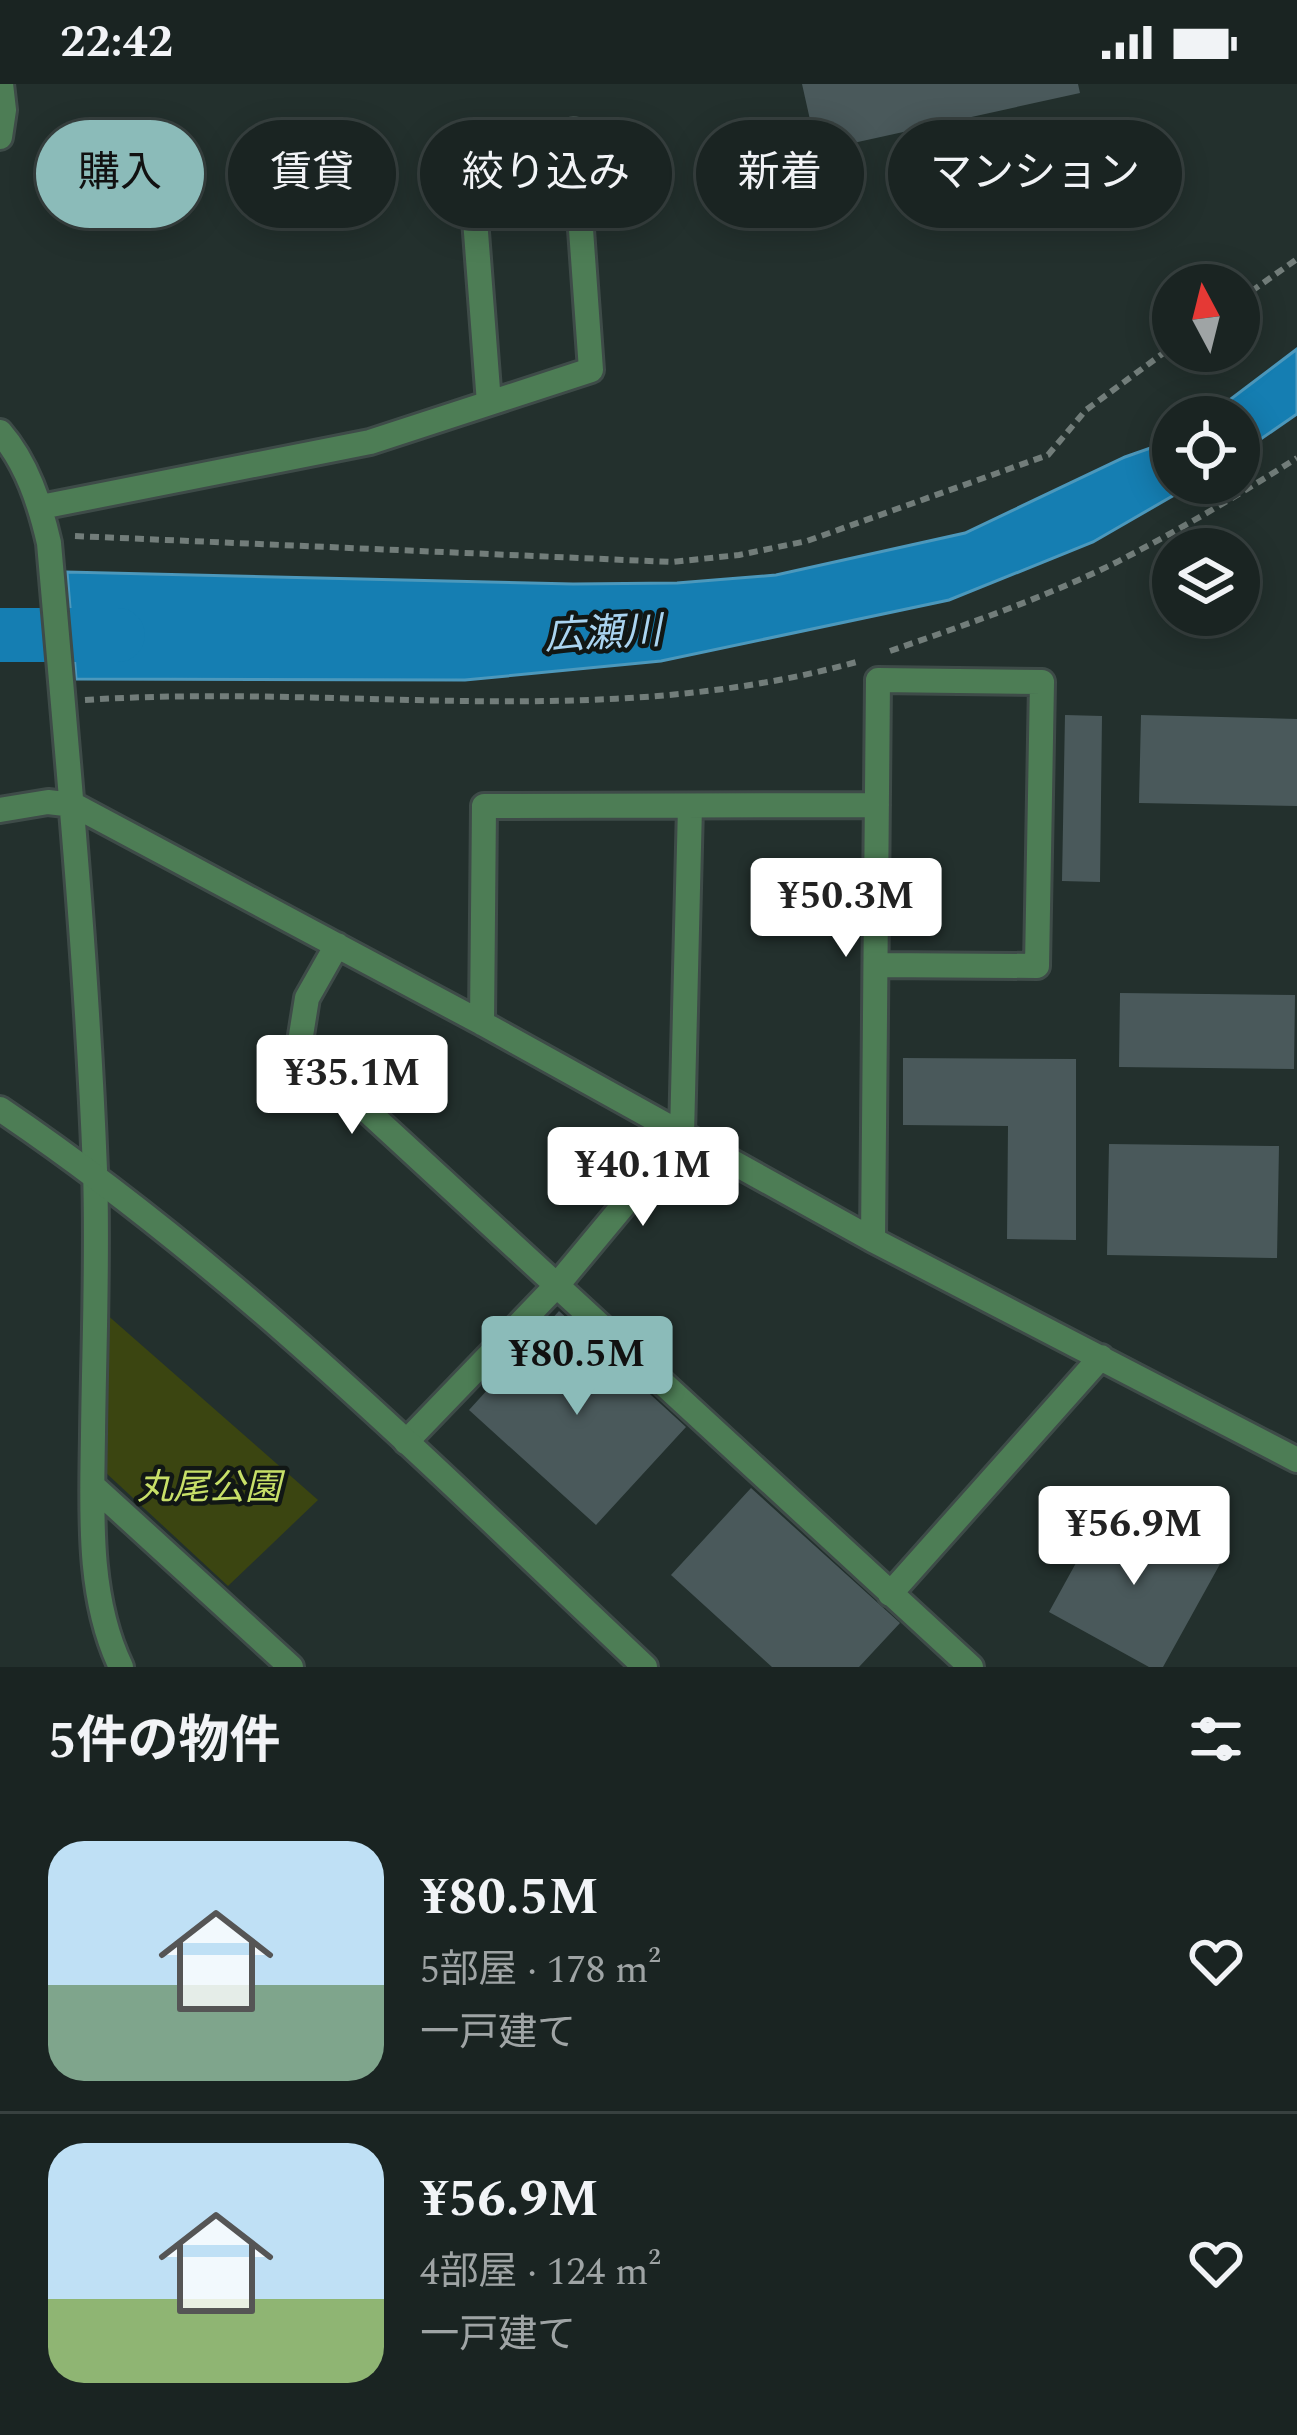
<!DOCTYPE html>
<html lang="ja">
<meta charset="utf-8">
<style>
:root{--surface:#1a2422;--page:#232c2a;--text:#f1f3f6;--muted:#9fa4a5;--line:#384140;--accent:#8bbbb9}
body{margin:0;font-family:Spectral,"Noto Sans JP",serif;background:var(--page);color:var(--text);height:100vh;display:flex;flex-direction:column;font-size:45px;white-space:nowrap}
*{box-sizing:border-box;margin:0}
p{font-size:39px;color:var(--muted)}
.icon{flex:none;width:66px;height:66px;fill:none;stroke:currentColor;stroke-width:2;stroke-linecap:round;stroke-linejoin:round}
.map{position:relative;height:1583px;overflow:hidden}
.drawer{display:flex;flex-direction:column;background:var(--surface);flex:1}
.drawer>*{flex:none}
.banner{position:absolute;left:36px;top:36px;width:1227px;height:108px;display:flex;gap:24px}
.needle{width:78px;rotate:353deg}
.controls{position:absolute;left:1152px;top:180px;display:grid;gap:24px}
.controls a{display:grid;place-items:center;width:108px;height:108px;border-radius:50%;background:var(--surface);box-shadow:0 6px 30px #0003,0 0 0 3px var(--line);font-size:60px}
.price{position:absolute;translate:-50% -102px;padding:0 27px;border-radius:12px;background:#fff;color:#222;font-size:39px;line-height:78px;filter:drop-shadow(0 3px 6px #0008)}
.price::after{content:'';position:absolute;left:50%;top:72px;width:36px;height:27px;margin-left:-18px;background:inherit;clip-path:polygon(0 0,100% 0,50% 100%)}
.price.on{background:var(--accent);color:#111}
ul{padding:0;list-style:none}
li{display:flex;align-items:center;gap:36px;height:300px;padding:0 48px}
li+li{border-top:3px solid var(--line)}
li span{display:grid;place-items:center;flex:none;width:336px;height:240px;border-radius:36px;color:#555}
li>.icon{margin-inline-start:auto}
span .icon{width:144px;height:144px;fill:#fffc;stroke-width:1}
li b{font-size:51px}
h2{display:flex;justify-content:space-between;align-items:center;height:144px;padding:0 48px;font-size:51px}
.chip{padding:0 42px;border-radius:54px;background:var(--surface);box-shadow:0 6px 30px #0003,0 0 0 3px var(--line);font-size:42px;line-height:108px}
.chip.on{background:var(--accent);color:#111}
.status{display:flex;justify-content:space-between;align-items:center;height:84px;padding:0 60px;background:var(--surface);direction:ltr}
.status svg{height:33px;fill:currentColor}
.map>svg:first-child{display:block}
.green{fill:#3b4511}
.water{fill:#157eb2;stroke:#4c98bc;stroke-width:3}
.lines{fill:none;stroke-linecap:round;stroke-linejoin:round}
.river{stroke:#157eb2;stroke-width:54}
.building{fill:#4a595b}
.minor-casing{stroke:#3e4b48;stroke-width:30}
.tertiary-casing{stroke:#3e4b48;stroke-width:30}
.path{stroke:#727d7a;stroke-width:6;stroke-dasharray:9 6;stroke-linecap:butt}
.minor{stroke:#4d7d55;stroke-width:24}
.tertiary{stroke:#4d7d55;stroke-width:24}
.labels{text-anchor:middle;stroke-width:9;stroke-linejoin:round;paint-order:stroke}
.park-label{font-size:36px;font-style:italic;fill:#c7df68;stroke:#111715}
.water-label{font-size:39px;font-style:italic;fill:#aad4f0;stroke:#111715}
</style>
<div class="status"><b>22:42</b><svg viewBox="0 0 49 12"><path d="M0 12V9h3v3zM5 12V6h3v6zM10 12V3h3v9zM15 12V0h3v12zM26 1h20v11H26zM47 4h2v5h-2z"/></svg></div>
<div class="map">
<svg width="1297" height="1583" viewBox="0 0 1297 1583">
<rect width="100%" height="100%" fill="#23302d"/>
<path class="green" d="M 105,1229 L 318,1416 L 228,1502 L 105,1388 Z"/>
<path class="water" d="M 1297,265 L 1297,330 L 1239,370 L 1239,333 L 1207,333 Z
M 1173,356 L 1173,399 L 1195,399 L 1093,458 L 949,516 L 661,577 L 465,596 L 76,595 L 67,488 L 573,500 L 677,499 L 776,491 L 965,449 L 1125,373 Z"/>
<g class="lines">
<path class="river" d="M 0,551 L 118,551"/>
</g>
<path class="building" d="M 802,0 L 1078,0 L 1080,9 L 817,67 Z
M 1065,631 L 1102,632 L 1100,798 L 1062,797 Z
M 1141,631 L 1297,635 L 1297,722 L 1139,719 Z
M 1120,909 L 1295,911 L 1294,985 L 1119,983 Z
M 903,974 L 1076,975 L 1076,1156 L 1007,1155 L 1008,1042 L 903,1041 Z
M 1109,1060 L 1279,1062 L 1277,1174 L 1107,1171 Z
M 559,1227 L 686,1343 L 596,1441 L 469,1326 Z
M 751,1404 L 900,1539 L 859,1583 L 772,1583 L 671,1491 Z
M 1109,1419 L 1220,1480 L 1163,1583 L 1149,1583 L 1049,1528 Z"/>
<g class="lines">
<g class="minor-casing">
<path id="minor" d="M 0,53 L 4,26 L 1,0
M 489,319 L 472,96 L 478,88 L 489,85 L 577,91
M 0,348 C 27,379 40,420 49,459 C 67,668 87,877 95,1086 C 98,1174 94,1263 93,1350 C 92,1427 87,1513 121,1583
M 41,423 L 370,358 L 591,286 L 574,47
M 0,726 L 48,718 L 74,721 L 482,939 L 873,1156 L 1297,1376
M 337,861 L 307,914 L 299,964 L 971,1583
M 482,939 L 484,722 L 877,721
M 873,1156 L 878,596 L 1042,598 L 1037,882 L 876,881
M 406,1358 L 558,1200 L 682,1051 L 690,722
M 93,1402 L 291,1583
M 890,1510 L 1101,1273"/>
</g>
<g class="tertiary-casing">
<path id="tertiary" d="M 0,1025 C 237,1185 438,1388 645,1583"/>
</g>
<path class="path" d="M 1239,216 L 1297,175
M 75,452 L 672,478 L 739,471 L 807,457 L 1048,371 L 1086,326 L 1173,262
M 890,567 C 965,541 1041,515 1113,480 C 1176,448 1237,412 1297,374
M 85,616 C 345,599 605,649 860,577"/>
<use href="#minor" class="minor"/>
<use href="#tertiary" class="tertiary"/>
</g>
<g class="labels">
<g class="park-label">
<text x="209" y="1415">丸尾公園</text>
</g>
<g class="water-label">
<text transform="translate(603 548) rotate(-3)" y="14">広瀬川</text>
</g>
</g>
</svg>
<div class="controls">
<a><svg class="needle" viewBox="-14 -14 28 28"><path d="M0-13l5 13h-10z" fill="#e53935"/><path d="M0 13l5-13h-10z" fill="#9fa4a5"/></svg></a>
<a><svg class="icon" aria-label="locate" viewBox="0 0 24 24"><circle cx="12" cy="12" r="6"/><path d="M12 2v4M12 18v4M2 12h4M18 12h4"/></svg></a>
<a><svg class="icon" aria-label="layers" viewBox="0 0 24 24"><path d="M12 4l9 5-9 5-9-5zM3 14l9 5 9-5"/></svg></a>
</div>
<b class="price" style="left:846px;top:876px">¥50.3M</b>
<b class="price" style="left:352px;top:1053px">¥35.1M</b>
<b class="price" style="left:643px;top:1145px">¥40.1M</b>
<b class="price on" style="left:577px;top:1334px">¥80.5M</b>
<b class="price" style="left:1134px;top:1504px">¥56.9M</b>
<div class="banner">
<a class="chip on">購入</a>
<a class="chip">賃貸</a>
<a class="chip">絞り込み</a>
<a class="chip">新着</a>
<a class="chip">マンション</a>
</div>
</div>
<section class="drawer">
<h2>5件の物件<svg class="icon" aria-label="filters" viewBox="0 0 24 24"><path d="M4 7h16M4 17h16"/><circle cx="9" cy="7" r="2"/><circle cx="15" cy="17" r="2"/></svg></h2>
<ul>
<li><span style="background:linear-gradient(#bfe0f5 60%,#7fa58c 0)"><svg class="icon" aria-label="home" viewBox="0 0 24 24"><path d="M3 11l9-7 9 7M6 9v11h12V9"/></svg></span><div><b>¥80.5M</b><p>5部屋 · 178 m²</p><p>一戸建て</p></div><svg class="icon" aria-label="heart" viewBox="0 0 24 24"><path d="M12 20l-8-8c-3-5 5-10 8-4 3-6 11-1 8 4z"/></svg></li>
<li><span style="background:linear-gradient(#bfe0f5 65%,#8fb573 0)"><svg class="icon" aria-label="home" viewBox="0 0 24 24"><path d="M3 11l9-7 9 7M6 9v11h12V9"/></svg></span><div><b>¥56.9M</b><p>4部屋 · 124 m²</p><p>一戸建て</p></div><svg class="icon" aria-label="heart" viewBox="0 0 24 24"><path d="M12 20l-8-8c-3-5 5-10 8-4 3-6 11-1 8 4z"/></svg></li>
</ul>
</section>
